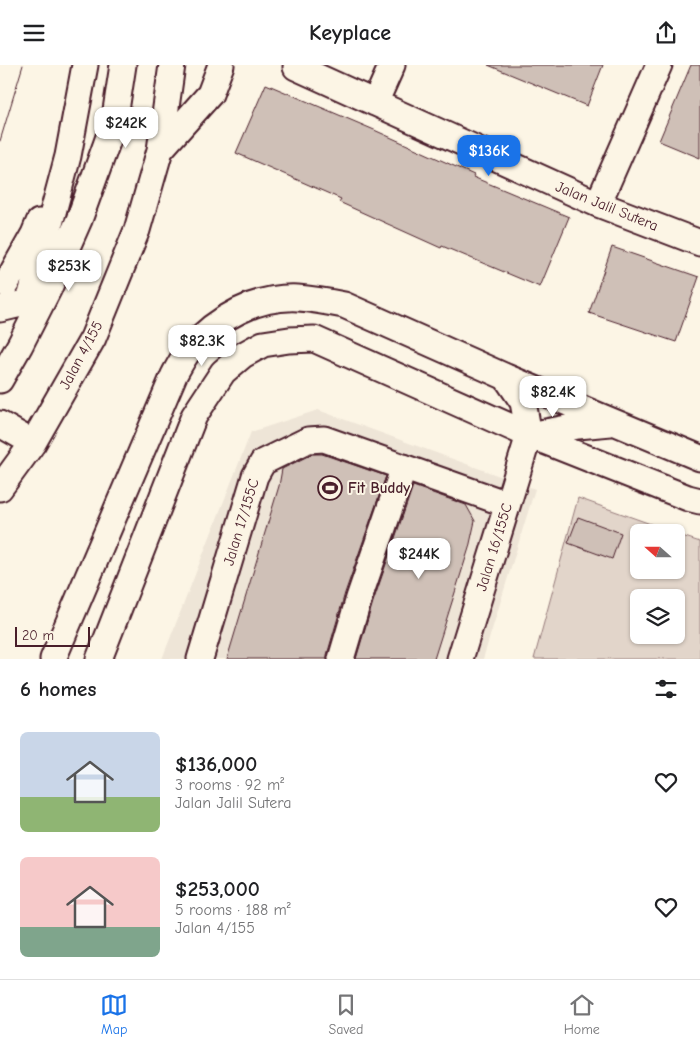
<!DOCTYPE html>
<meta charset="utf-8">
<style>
:root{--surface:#fff;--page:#f2f2f2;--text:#202124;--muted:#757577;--line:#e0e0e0;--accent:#1a73e8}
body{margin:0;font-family:"Comic Neue",sans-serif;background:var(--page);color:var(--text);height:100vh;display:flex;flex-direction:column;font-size:19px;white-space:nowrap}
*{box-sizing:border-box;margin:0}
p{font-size:16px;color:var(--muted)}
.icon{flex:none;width:28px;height:28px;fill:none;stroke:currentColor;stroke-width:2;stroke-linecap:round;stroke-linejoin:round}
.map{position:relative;height:594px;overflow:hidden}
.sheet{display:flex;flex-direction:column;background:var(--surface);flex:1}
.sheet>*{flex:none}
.needle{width:32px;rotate:291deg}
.buttons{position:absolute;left:630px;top:459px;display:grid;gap:10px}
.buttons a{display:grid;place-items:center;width:55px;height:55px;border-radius:8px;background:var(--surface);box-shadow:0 1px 4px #0004;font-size:25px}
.scale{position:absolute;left:15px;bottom:12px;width:75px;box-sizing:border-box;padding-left:5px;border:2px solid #4a1f2b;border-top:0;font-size:14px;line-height:18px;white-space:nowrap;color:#4a1f2b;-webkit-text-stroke:4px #fcf5e5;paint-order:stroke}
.price{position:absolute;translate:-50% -42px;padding:0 11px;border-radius:10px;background:#fff;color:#222;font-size:16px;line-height:32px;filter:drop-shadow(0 1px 2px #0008)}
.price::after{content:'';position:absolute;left:50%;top:30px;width:15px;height:11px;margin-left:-8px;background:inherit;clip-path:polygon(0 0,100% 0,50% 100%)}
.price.active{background:var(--accent);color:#fff}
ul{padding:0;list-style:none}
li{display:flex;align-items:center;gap:15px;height:125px;padding:0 20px}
li span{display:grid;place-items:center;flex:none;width:140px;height:100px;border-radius:8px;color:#555}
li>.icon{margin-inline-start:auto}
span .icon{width:60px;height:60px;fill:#fffc;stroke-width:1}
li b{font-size:21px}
h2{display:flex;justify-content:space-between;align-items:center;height:60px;padding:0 20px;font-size:21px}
header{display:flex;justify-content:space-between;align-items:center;height:65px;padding:0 20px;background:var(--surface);font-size:22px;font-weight:700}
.dock{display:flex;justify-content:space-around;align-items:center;height:70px;border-top:1px solid var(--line);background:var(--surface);font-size:14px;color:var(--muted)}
.dock a{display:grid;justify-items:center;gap:2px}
.dock .active{color:var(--accent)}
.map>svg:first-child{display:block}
.built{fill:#eee5d7}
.green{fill:#e2d5ca;stroke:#967a7a;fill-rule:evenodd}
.building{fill:#cfc0b7;stroke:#4a1f2b}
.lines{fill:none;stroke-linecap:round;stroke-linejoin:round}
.minor-casing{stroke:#4a1f2b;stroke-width:29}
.minor{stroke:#fcf5e5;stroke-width:25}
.tram{stroke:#4a1f2b;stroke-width:1}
.labels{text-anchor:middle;stroke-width:4;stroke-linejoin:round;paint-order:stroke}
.street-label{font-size:15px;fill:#4a1f2b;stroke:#fcf5e5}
.poi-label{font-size:15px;font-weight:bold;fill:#4a1f2b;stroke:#fcf5e5;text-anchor:start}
</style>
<header><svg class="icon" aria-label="menu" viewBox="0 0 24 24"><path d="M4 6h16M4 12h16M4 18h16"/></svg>Keyplace<svg class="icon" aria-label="share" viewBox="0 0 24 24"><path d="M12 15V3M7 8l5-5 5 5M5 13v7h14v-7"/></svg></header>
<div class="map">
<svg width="700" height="594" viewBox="0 0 700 594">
<rect width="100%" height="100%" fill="#fcf5e5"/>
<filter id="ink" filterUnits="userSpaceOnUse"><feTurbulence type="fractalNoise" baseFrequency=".02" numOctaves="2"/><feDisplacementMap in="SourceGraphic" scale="10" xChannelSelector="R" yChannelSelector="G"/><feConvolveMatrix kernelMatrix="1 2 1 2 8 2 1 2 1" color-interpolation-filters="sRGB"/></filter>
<g filter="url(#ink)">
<path class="built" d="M 318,345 L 535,424 L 483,594 L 162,594 L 251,367 Z"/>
<path class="green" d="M 578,433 L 673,467 L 639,468 L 639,505 L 676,505 L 676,469 L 700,477 L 700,594 L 534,594 ZM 639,532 L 676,532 L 676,570 L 639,570 Z"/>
<path class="building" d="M 488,0 L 603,0 L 587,41 Z
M 691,0 L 700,0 L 700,93 L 659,76 Z
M 266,19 L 372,64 L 474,110 L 473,112 L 569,152 L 540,222 L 442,181 L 441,183 L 339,137 L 341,134 L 236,88 Z
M 612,182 L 699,212 L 676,277 L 589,248 Z
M 312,389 L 322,389 L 386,411 L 345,528 L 327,590 L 327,594 L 227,594 L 279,421 L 282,404 Z
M 413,421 L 466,440 L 475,456 L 469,483 L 434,594 L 356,594 L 373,537 Z
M 578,452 L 621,468 L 612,494 L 568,478 Z"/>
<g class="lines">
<g class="minor-casing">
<path id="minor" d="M 296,2 L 598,139 L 700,178
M 375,38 L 392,0
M 160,85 L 210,29 L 221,0
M 598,139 L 659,0
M 6,219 L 34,169 L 39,157
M 28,241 L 68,91 L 85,0
M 0,244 L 29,237 L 41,228
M 0,315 L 20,280 L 49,223 L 79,155 L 114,58 L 123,0
M 0,359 L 33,378
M 529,370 L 578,361 L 610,358
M 0,423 L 33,378 L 93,273 L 137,165 L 160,85 L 172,0
M 53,594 L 174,310 C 179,301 184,291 190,284 C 216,253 257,231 298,233 C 313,234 329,237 344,240 L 506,312 L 700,393
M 99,594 L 194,351 L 223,307 L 243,290 L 263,279 L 289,275 L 314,274 L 529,370 L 688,433 L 700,436
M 200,594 L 255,411 L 263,397 L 308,375 L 324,374 L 507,439
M 341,594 L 359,533 L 404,402
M 460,594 L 529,370 L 523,337 L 506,312"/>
</g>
<use href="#minor" class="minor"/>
<path class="tram" d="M 0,76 L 23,0"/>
</g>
</g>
<defs>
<g id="stadium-ring" transform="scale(1.25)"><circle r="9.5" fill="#fcf5e5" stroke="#4a1f2b" stroke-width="1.5"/><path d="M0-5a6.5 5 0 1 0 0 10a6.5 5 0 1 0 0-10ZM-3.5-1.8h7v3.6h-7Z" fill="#4a1f2b"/></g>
</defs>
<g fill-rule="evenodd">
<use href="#stadium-ring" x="330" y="423"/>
</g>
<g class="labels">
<g class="street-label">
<text transform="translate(607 141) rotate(22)" y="5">Jalan Jalil Sutera</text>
<text transform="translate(81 290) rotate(-62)" y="5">Jalan 4/155</text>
<text transform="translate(241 457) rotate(-73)" y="5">Jalan 17/155C</text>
<text transform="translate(494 482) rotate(-73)" y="5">Jalan 16/155C</text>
</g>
<g class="poi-label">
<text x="348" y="428">Fit Buddy</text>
</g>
</g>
</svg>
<div class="buttons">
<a><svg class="needle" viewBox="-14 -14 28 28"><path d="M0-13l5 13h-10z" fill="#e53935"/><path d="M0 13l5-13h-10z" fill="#757577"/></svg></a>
<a><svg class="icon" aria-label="layers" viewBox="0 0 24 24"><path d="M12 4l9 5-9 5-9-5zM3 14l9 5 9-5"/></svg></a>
</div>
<div class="scale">20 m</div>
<b class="price" style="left:126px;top:84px">$242K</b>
<b class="price active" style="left:489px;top:112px">$136K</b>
<b class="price" style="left:69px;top:227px">$253K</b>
<b class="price" style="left:202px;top:302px">$82.3K</b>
<b class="price" style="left:553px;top:353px">$82.4K</b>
<b class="price" style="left:419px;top:515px">$244K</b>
</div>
<section class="sheet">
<h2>6 homes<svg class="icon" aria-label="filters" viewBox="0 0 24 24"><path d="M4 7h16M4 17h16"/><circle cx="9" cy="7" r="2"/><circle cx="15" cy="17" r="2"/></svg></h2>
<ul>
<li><span style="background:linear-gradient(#c9d6e8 65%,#8fb573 0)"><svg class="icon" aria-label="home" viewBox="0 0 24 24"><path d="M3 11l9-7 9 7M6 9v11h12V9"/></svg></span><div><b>$136,000</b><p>3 rooms · 92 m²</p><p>Jalan Jalil Sutera</p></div><svg class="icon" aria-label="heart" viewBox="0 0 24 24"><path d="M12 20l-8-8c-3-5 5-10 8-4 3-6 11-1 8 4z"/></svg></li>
<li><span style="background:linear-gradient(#f6c9c9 70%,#7fa58c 0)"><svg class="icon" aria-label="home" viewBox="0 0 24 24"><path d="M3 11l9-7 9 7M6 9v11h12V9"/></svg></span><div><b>$253,000</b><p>5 rooms · 188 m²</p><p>Jalan 4/155</p></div><svg class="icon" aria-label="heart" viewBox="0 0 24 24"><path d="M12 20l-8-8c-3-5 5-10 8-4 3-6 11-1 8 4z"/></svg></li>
</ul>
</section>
<nav class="dock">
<a class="active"><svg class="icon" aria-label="map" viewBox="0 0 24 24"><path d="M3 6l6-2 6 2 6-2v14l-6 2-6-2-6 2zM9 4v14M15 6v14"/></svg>Map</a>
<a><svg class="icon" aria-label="saved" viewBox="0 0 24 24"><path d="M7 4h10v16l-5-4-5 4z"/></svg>Saved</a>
<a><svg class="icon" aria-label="home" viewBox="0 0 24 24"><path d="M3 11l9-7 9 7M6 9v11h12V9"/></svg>Home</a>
</nav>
